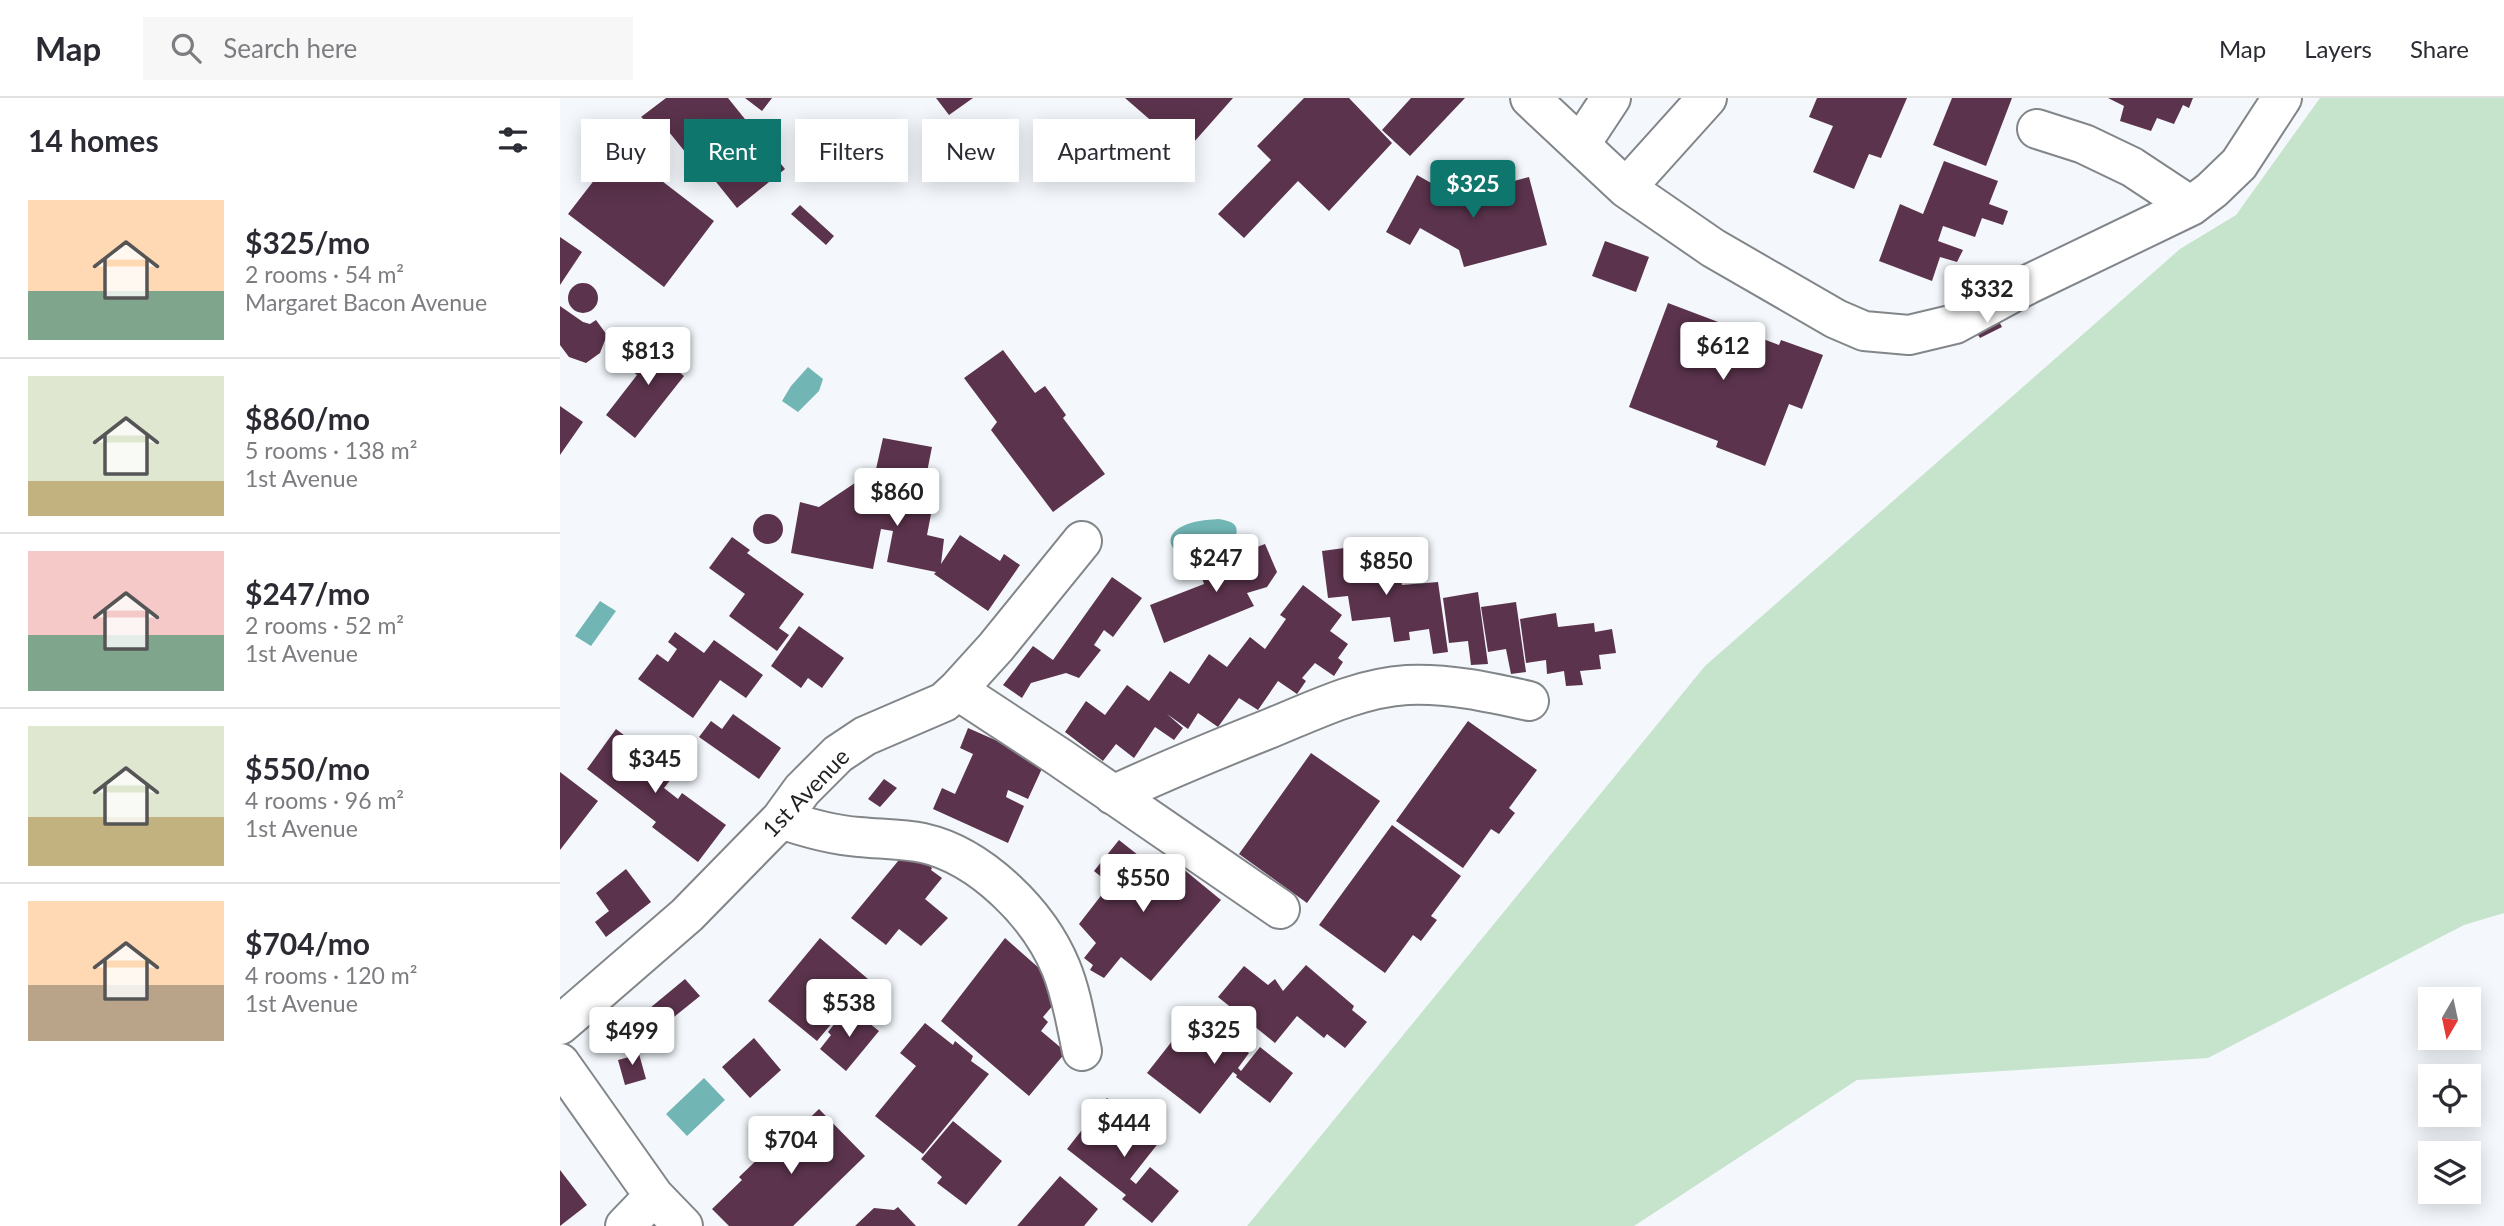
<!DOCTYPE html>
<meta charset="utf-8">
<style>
:root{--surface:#fff;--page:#f7f7f7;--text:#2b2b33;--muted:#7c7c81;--line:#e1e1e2;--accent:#0f766e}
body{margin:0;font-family:Lato,sans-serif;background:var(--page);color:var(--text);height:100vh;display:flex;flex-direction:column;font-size:26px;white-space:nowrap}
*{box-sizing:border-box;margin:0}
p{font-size:23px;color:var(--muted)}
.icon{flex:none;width:38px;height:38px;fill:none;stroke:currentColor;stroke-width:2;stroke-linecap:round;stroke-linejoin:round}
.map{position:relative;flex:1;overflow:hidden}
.sheet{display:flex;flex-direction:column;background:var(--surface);width:560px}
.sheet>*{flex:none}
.banner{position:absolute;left:21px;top:21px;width:665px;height:63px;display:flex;gap:14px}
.needle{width:46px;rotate:189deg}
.buttons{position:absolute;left:1858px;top:889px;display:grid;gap:14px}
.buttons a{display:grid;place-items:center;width:63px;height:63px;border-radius:0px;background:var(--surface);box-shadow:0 4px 18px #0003;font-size:35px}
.price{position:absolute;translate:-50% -60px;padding:0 16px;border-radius:7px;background:#fff;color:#222;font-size:23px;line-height:46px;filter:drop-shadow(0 2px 4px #0008)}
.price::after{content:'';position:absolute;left:50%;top:42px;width:21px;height:16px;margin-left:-10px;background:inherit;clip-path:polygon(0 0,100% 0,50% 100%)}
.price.current{background:var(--accent);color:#fff}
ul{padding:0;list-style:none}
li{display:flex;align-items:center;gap:21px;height:175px;padding:0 28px}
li+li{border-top:2px solid var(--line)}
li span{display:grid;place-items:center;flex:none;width:196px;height:140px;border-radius:0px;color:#555}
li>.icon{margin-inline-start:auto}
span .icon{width:84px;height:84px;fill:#fffc;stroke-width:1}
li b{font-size:30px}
h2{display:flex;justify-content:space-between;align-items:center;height:84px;padding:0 28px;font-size:30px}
.chip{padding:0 24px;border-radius:0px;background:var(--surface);box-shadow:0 4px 18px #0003;font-size:24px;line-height:63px}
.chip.current{background:var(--accent);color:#fff}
header{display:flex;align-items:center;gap:42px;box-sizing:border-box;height:98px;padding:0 35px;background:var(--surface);border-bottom:2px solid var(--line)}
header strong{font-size:33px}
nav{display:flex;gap:38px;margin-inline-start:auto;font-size:24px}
.search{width:490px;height:63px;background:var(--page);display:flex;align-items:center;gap:18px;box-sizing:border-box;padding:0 24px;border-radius:0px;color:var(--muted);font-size:26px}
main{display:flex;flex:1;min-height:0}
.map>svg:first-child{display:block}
.green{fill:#c6e3cb}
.water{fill:#71b5b5}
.building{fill:#5b334c}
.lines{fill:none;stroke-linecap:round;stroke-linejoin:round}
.minor-casing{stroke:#828689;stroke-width:42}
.minor{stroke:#fff;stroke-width:38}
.labels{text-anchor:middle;stroke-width:7;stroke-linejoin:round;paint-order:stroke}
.street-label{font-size:23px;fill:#222325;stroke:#fff}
</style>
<header>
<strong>Map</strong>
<div class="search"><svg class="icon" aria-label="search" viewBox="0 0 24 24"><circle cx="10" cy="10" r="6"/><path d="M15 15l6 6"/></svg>Search here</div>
<nav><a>Map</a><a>Layers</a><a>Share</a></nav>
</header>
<main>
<section class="sheet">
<h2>14 homes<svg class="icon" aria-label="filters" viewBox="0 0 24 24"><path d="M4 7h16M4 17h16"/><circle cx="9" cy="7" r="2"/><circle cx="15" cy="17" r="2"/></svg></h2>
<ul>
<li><span style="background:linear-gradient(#ffd9b3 65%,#7fa58c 0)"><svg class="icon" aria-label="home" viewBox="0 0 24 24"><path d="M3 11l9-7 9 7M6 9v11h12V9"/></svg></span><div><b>$325/mo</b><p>2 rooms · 54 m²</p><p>Margaret Bacon Avenue</p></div></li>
<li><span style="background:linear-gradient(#dfe7d0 75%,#c2b280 0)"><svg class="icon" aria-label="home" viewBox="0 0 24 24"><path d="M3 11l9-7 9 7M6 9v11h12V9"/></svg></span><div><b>$860/mo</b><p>5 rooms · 138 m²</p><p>1st Avenue</p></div></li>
<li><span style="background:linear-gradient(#f6c9c9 60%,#7fa58c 0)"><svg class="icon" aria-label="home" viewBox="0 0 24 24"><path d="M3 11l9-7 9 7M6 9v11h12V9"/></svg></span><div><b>$247/mo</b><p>2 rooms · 52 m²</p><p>1st Avenue</p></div></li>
<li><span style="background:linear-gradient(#dfe7d0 65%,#c2b280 0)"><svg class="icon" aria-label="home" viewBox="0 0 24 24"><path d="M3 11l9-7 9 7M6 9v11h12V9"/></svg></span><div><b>$550/mo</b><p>4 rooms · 96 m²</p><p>1st Avenue</p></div></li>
<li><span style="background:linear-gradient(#ffd9b3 60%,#b9a48a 0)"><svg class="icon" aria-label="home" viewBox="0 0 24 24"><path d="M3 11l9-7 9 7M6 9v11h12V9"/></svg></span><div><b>$704/mo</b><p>4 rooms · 120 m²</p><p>1st Avenue</p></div></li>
</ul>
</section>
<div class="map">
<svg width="1944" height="1128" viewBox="0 0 1944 1128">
<rect width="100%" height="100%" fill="#f4f8fc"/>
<path class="green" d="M 1760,0 L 1944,0 L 1944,815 L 1904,827 L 1648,960 L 1297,982 L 1074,1128 L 687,1128 L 1145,568 L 1620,151 L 1676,117 Z"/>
<path class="water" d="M 248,269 L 263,281 L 259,293 L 238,314 L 222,303 L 231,288 Z
M 658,421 C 670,423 681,425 675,440 L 648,447 L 629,459 C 610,455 602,438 623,428 C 633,423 646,422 658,421 Z
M 40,503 L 56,513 L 31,548 L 15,538 Z
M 144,980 L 165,1002 L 127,1038 L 106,1016 Z"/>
<path class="building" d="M 106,0 L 168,0 L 225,71 L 177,110 L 132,54 L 126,55 L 109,34 L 104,38 L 81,19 Z
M 185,0 L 212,0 L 202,13 Z
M 376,0 L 413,0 L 389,17 Z
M 565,0 L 673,0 L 626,53 Z
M 744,0 L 789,0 L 832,45 L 769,113 L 738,83 L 684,140 L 658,116 L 711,62 L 697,48 Z
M 851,0 L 905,0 L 850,58 L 822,32 Z
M 1257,0 L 1347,0 L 1321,60 L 1309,56 L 1294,91 L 1253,74 L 1273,28 L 1249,19 Z
M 1392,0 L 1452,0 L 1426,68 L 1373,47 Z
M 1548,0 L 1633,0 L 1629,10 L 1623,7 L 1614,26 L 1597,20 L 1591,33 L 1560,23 L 1564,8 Z
M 59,50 L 154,123 L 104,189 L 8,116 Z
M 1384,63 L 1438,83 L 1429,106 L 1448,113 L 1443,127 L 1422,120 L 1415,139 L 1383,128 L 1378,143 L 1403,152 L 1397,164 L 1380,159 L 1372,183 L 1319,163 L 1340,106 L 1363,116 Z
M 857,77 L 896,99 L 969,79 L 987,147 L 904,169 L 899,152 L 860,130 L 850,147 L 826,134 Z
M 240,107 L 274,138 L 266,147 L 231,116 Z
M 0,139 L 22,154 L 0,187 Z
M 1045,143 L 1089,159 L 1076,194 L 1032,178 Z
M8 200a15 15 0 1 1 30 0a15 15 0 1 1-30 0Z
M 1108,205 L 1219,247 L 1221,242 L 1263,257 L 1242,311 L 1229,306 L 1205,368 L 1156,349 L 1158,343 L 1069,309 Z
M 0,208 L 23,224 L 30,226 L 36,222 L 47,237 L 40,255 L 26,265 L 9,259 L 0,247 Z
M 1434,214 L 1442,229 L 1420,240 L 1411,226 Z
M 102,235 L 123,251 L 110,267 L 124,278 L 75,340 L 46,317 L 77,277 L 72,273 Z
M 443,252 L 475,295 L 485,288 L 506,317 L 503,320 L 545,376 L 493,414 L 431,332 L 437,324 L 404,280 Z
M 0,308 L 23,324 L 0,357 Z
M 323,340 L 372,349 L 360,409 L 372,411 L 367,437 L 384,441 L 381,466 L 400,437 L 440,463 L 444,456 L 460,467 L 428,513 L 374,476 L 376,474 L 327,464 L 333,433 L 321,431 L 313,471 L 231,455 L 240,404 L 259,409 L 316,371 Z
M193 431a15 15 0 1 1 30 0a15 15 0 1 1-30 0Z
M 172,439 L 190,452 L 187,455 L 244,496 L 219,530 L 229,537 L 217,553 L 169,518 L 185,496 L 149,470 Z
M 705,446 L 717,474 L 707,489 L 687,495 L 694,508 L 604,545 L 590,507 L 644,486 L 639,471 Z
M 799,448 L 802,476 L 839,470 L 842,487 L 878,484 L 888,554 L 873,556 L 869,531 L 849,534 L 850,542 L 834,544 L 830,519 L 792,523 L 788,498 L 768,500 L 762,453 Z
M 552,479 L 582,500 L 553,539 L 544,532 L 534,547 L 541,552 L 519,580 L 506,575 L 471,585 L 462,600 L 443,587 L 473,548 L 493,562 Z
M 743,487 L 782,517 L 770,533 L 788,546 L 778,560 L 783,564 L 774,578 L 755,565 L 742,580 L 746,583 L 737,596 L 718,583 L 698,612 L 679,600 L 658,629 L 638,615 L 628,631 L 607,616 L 623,630 L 614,642 L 595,629 L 574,660 L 556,646 L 543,663 L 505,634 L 526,603 L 545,617 L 567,587 L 589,603 L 610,573 L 629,586 L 649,556 L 667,569 L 690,539 L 705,551 L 726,521 L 720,517 Z
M 918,494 L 928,566 L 911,567 L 908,543 L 889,545 L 883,500 Z
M 956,504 L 966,574 L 951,576 L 946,551 L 928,554 L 921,509 Z
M 996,515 L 998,529 L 1034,525 L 1035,534 L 1052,531 L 1056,555 L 1039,557 L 1041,571 L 1020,573 L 1023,587 L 1006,588 L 1004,573 L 987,576 L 986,562 L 966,565 L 960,521 Z
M 239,528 L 284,560 L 262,590 L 248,580 L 241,590 L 211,568 Z
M 115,534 L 144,555 L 154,542 L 203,577 L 186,600 L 160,582 L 133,620 L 78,581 L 97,556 L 108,564 L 117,551 L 108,544 Z
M 173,616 L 221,650 L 199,681 L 139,639 L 151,623 L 162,631 Z
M 908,623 L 977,672 L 949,710 L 955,715 L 939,736 L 931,731 L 903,770 L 836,723 Z
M 408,630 L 485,664 L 468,701 L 448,692 L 446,699 L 464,708 L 448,745 L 373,711 L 382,690 L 395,696 L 413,656 L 400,650 Z
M 56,631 L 115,676 L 104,690 L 118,701 L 122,695 L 166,727 L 138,764 L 92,729 L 96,724 L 27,671 Z
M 751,655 L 820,703 L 747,805 L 679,756 Z
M 0,674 L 38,703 L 0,752 Z
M 324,681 L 337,690 L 320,709 L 308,701 Z
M 832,727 L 901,778 L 871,818 L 877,822 L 861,843 L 853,837 L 825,875 L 759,827 Z
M 559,742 L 612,784 L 622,770 L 661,802 L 591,883 L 561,859 L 544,880 L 530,872 L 533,867 L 524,860 L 536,845 L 519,826 L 550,786 L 534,773 Z
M 348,751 L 360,758 L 372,770 L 371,772 L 382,780 L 365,801 L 388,820 L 361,848 L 339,831 L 326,847 L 291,820 Z
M 66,771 L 91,804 L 46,839 L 35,824 L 49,813 L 36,795 Z
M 260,840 L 308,881 L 295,897 L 298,899 L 290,908 L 288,906 L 257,943 L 208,903 Z
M 445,840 L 505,893 L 483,919 L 488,924 L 481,933 L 506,954 L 469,998 L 381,923 Z
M 746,867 L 794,908 L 792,912 L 807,924 L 785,950 L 767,936 L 764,940 L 737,918 L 715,945 L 658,899 L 684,868 L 708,887 L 715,881 L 723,893 Z
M 125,881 L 140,898 L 104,927 L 90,910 Z
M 286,911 L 291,915 L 293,912 L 319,933 L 286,973 L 260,951 L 271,937 L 268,934 Z
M 635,914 L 689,955 L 678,970 L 681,973 L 700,949 L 733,975 L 710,1005 L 676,979 L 677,977 L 673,974 L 640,1016 L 587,975 Z
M 365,925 L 393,947 L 395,943 L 413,958 L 411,963 L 429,976 L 363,1056 L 315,1018 L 356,968 L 340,955 Z
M 194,940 L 221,972 L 190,1000 L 162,969 Z
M 76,945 L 86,981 L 65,987 L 58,962 L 69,959 L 67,954 Z
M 547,1000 L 600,1043 L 570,1081 L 576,1086 L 590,1069 L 619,1093 L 592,1125 L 562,1101 L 566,1097 L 507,1051 Z
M 259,1011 L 305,1058 L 233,1128 L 169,1128 L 152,1111 L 182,1082 L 179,1079 L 202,1057 L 203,1060 L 210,1053 L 205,1049 L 224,1030 L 232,1037 Z
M 393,1023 L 442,1063 L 406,1107 L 377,1085 L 382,1079 L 361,1061 Z
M 0,1072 L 27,1107 L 0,1128 Z
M 500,1078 L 538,1111 L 524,1128 L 457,1128 Z
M 338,1109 L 356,1128 L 295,1128 L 314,1110 L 334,1112 Z"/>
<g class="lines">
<g class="minor-casing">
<path id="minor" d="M 970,0 L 1066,90 L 1153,150 L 1276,221 L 1304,233 L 1349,237 L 1395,226 L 1467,187 L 1631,108 L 1652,92 L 1679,66 L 1722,0
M 1477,31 L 1524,46 L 1572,69 L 1631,108
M 1020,47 L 1051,0
M 1066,90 L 1147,0
M 397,592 L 499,659 L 720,811
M 553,697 C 605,673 658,651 711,630 C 755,612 799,590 847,587 C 888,585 929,594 969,603
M 221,721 C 247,730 272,737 299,739 C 320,741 342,741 363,745 C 421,758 479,816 501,870 C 512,897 516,926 522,953
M 0,927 L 127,817 L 221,721 L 242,692 L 278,656 L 305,638 L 384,604 L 397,592 L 436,549 L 522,443
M 0,965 L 94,1098 L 123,1128
M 65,1128 L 94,1098"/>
</g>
<use href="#minor" class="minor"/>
</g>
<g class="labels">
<g class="street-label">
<text transform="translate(246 695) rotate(-46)" y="8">1st Avenue</text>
</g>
</g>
</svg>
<div class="buttons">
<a><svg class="needle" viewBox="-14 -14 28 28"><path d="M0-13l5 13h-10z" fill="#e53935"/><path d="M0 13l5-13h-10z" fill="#7c7c81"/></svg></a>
<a><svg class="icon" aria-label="locate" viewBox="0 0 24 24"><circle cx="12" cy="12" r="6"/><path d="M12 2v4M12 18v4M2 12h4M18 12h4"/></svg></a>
<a><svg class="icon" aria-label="layers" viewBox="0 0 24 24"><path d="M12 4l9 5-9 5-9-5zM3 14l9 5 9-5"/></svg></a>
</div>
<b class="price current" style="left:913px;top:122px">$325</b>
<b class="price" style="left:1427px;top:227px">$332</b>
<b class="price" style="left:1163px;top:284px">$612</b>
<b class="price" style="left:88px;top:289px">$813</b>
<b class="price" style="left:337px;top:430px">$860</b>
<b class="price" style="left:656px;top:496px">$247</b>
<b class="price" style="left:826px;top:499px">$850</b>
<b class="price" style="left:95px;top:697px">$345</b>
<b class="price" style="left:583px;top:816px">$550</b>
<b class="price" style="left:289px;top:941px">$538</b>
<b class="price" style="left:654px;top:968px">$325</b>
<b class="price" style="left:72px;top:969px">$499</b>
<b class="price" style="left:564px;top:1061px">$444</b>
<b class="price" style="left:231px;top:1078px">$704</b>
<div class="banner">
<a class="chip">Buy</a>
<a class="chip current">Rent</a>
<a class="chip">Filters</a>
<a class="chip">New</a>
<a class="chip">Apartment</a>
</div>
</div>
</main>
